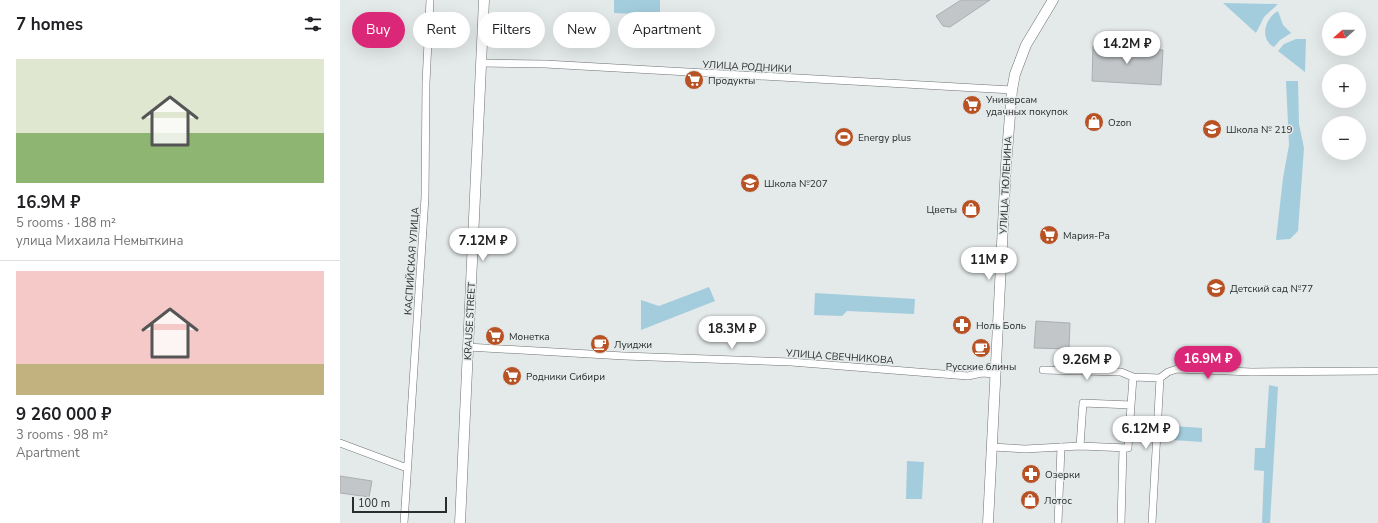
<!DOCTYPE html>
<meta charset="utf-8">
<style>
:root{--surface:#fff;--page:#f2f2f2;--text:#202124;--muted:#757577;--line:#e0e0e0;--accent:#db2777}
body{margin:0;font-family:"Nunito Sans",sans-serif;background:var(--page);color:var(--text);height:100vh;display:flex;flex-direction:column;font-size:15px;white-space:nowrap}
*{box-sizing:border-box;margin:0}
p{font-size:13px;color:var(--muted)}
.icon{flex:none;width:22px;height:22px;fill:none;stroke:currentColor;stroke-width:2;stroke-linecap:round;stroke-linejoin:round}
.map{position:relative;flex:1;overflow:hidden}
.details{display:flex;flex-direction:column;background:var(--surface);width:340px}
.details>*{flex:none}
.top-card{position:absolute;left:12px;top:12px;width:380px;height:36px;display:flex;gap:8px}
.needle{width:26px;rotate:249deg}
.fabs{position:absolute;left:982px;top:12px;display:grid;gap:8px}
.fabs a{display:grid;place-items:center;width:44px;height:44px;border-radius:50%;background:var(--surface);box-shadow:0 4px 16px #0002;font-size:20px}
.scale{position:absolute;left:12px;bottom:10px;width:95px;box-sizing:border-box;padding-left:4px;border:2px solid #2b2d2d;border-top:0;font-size:11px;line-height:14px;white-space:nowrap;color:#2b2d2d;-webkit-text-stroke:3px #e4e9ea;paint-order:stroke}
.price{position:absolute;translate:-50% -34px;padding:0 9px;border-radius:14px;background:#fff;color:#222;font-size:13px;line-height:26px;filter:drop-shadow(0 1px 2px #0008)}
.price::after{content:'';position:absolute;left:50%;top:24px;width:12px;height:9px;margin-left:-6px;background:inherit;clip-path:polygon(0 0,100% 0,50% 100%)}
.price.on{background:var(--accent);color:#fff}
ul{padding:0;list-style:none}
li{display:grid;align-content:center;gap:8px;height:212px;padding:0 16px}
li+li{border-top:1px solid var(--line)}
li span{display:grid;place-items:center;height:124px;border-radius:0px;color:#555}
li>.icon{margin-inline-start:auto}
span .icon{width:72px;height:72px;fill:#fffc;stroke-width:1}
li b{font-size:17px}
h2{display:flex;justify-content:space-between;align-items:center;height:48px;padding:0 16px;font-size:17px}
.pill{padding:0 14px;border-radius:18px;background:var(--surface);box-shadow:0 4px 16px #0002;font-size:14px;line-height:36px}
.pill.on{background:var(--accent);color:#fff}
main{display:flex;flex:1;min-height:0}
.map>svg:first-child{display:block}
.green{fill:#a3cddd}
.building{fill:#c2c6c8;stroke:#abafb1}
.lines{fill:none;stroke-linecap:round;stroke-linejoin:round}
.street-casing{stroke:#6e7274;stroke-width:8}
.secondary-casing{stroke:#6e7274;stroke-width:11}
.street{stroke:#fff;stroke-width:7}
.secondary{stroke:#fff;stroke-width:10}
.labels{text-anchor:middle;stroke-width:3;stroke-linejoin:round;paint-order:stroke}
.street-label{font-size:10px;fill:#2b2d2d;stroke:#e4e9ea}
.poi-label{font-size:10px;fill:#2b2d2d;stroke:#e4e9ea;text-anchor:start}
</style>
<main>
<section class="details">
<h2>7 homes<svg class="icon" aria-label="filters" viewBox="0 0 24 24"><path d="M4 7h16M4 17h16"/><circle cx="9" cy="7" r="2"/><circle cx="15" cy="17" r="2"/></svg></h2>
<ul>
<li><span style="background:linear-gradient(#dfe7d0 60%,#8fb573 0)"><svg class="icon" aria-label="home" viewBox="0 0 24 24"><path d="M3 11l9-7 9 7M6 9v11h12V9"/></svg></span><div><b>16.9M ₽</b><p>5 rooms · 188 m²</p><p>улица Михаила Немыткина</p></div></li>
<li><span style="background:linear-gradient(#f6c9c9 75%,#c2b280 0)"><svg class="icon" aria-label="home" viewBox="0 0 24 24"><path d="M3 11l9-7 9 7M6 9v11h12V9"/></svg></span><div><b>9 260 000 ₽</b><p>3 rooms · 98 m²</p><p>Apartment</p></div></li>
</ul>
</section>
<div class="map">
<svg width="1038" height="523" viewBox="0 0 1038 523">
<rect width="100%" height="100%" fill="#e4e9ea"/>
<path class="green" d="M 274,0 L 320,0 L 320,15 L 274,13 Z
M 883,3 L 938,4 L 924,17 L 916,33 Z
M 938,11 L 943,25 L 951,33 L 940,40 L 934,47 C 919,39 925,18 938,11 Z
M 956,39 L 966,39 L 965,72 L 938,51 L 944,44 Z
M 946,81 L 958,81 L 959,124 L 964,148 L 958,231 L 950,239 L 936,240 L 943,178 L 949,145 Z
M 369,287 L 375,301 L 301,330 L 301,300 L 319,306 Z
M 475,293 L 575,299 L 574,314 L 507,311 L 502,316 L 474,315 Z
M 929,385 L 938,387 L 930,523 L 922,523 L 924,471 L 914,470 L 915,448 L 925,448 Z
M 833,426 L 862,428 L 862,442 L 832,440 Z
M 567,461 L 584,462 L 582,499 L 566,499 Z"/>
<path class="building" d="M 621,0 L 650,0 L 610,27 L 603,26 L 596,16 Z
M 753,46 L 823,50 L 821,85 L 752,81 Z
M 696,321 L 730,323 L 729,349 L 694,348 Z
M 0,476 L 32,481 L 29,497 L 0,493 Z"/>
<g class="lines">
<g class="street-casing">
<path id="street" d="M 141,63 L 205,64 L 672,90
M 127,347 L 284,356 L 451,362 L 628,376 L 642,373 L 655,374
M 703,370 L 781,372 L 793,377
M 0,443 L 67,468
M 740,446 L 743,403 L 791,405
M 652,447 L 685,449 L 740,446 L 788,448 L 793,377 L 820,378 L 828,372 L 837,369 L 912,372 L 1038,371
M 64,523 L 85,197 L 86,83 L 90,0
M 718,523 L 721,447
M 781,523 L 783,448
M 812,523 L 820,378"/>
</g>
<g class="secondary-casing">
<path id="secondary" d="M 120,523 L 144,0
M 648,523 L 666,165 L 672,90 L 675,74 L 686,45 L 713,0"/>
</g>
<use href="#street" class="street"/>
<use href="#secondary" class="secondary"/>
</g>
<defs>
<g id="supermarket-disc" transform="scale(1)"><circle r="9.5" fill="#b85224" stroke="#e4e9ea"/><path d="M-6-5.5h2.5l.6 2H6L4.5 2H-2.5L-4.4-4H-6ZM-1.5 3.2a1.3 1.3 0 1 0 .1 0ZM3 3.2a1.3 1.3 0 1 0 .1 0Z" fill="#fff"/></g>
<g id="shop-disc" transform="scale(1)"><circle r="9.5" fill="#b85224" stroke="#e4e9ea"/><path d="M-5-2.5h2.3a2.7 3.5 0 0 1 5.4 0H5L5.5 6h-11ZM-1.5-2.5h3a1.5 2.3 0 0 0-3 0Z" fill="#fff"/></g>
<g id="school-disc" transform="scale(1)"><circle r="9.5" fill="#b85224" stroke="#e4e9ea"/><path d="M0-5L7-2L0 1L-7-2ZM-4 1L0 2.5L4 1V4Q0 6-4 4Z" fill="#fff"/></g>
<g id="stadium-disc" transform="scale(1)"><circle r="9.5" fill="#b85224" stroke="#e4e9ea"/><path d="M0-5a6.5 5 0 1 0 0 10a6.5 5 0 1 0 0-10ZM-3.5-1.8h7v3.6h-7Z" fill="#fff"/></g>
<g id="pharmacy-disc" transform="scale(1)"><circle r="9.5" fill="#b85224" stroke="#e4e9ea"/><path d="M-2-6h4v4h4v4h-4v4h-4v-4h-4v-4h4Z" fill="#fff"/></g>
<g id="cafe-disc" transform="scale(1)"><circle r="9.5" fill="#b85224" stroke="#e4e9ea"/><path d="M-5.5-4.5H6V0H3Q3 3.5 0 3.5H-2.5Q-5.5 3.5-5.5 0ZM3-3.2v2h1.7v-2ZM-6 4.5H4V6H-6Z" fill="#fff"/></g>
</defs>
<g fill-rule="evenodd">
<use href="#supermarket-disc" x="354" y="80"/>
<use href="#supermarket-disc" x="632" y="105"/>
<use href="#shop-disc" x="754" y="122"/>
<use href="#school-disc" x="872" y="129"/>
<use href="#stadium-disc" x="504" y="137"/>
<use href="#school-disc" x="410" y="183"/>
<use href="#shop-disc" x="631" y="209"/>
<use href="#supermarket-disc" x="709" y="235"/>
<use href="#school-disc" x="876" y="288"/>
<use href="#pharmacy-disc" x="622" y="325"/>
<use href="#supermarket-disc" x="155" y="336"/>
<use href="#cafe-disc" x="260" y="344"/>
<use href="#cafe-disc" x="641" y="348"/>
<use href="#supermarket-disc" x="172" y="376"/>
<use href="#pharmacy-disc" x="691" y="474"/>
<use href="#shop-disc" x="690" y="500"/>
</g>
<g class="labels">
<g class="street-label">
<text transform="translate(407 66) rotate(3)" y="4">УЛИЦА РОДНИКИ</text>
<text transform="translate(665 185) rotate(-87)" y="4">УЛИЦА ТЮЛЕНИНА</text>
<text transform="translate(71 261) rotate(-86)" y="4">КАСПИЙСКАЯ УЛИЦА</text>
<text transform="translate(129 321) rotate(-87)" y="4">KRAUSE STREET</text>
<text transform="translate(500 356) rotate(4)" y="4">УЛИЦА СВЕЧНИКОВА</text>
</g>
<g class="poi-label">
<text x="368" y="84">Продукты</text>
<text x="646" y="103">Универсам<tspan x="646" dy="12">удачных покупок</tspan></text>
<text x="768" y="126">Ozon</text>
<text x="886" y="133">Школа № 219</text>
<text x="518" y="141">Energy plus</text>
<text x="424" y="187">Школа №207</text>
<text x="617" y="213" text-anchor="end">Цветы</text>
<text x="723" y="239">Мария-Ра</text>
<text x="890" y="292">Детский сад №77</text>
<text x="636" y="329">Ноль Боль</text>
<text x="169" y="340">Монетка</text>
<text x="274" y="348">Луиджи</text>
<text x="641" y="370" text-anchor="middle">Русские блины</text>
<text x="186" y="380">Родники Сибири</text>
<text x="705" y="478">Озерки</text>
<text x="704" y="504">Лотос</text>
</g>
</g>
</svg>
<div class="fabs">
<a><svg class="needle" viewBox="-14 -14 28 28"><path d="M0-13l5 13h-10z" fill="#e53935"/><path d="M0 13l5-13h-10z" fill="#757577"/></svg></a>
<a>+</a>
<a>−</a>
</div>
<div class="scale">100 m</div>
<b class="price" style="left:787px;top:65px">14.2M ₽</b>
<b class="price" style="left:143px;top:262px">7.12M ₽</b>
<b class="price" style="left:649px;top:281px">11M ₽</b>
<b class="price" style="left:392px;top:350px">18.3M ₽</b>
<b class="price on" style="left:868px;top:380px">16.9M ₽</b>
<b class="price" style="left:747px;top:381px">9.26M ₽</b>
<b class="price" style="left:806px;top:450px">6.12M ₽</b>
<div class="top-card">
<a class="pill on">Buy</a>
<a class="pill">Rent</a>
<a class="pill">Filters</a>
<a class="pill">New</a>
<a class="pill">Apartment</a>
</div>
</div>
</main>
